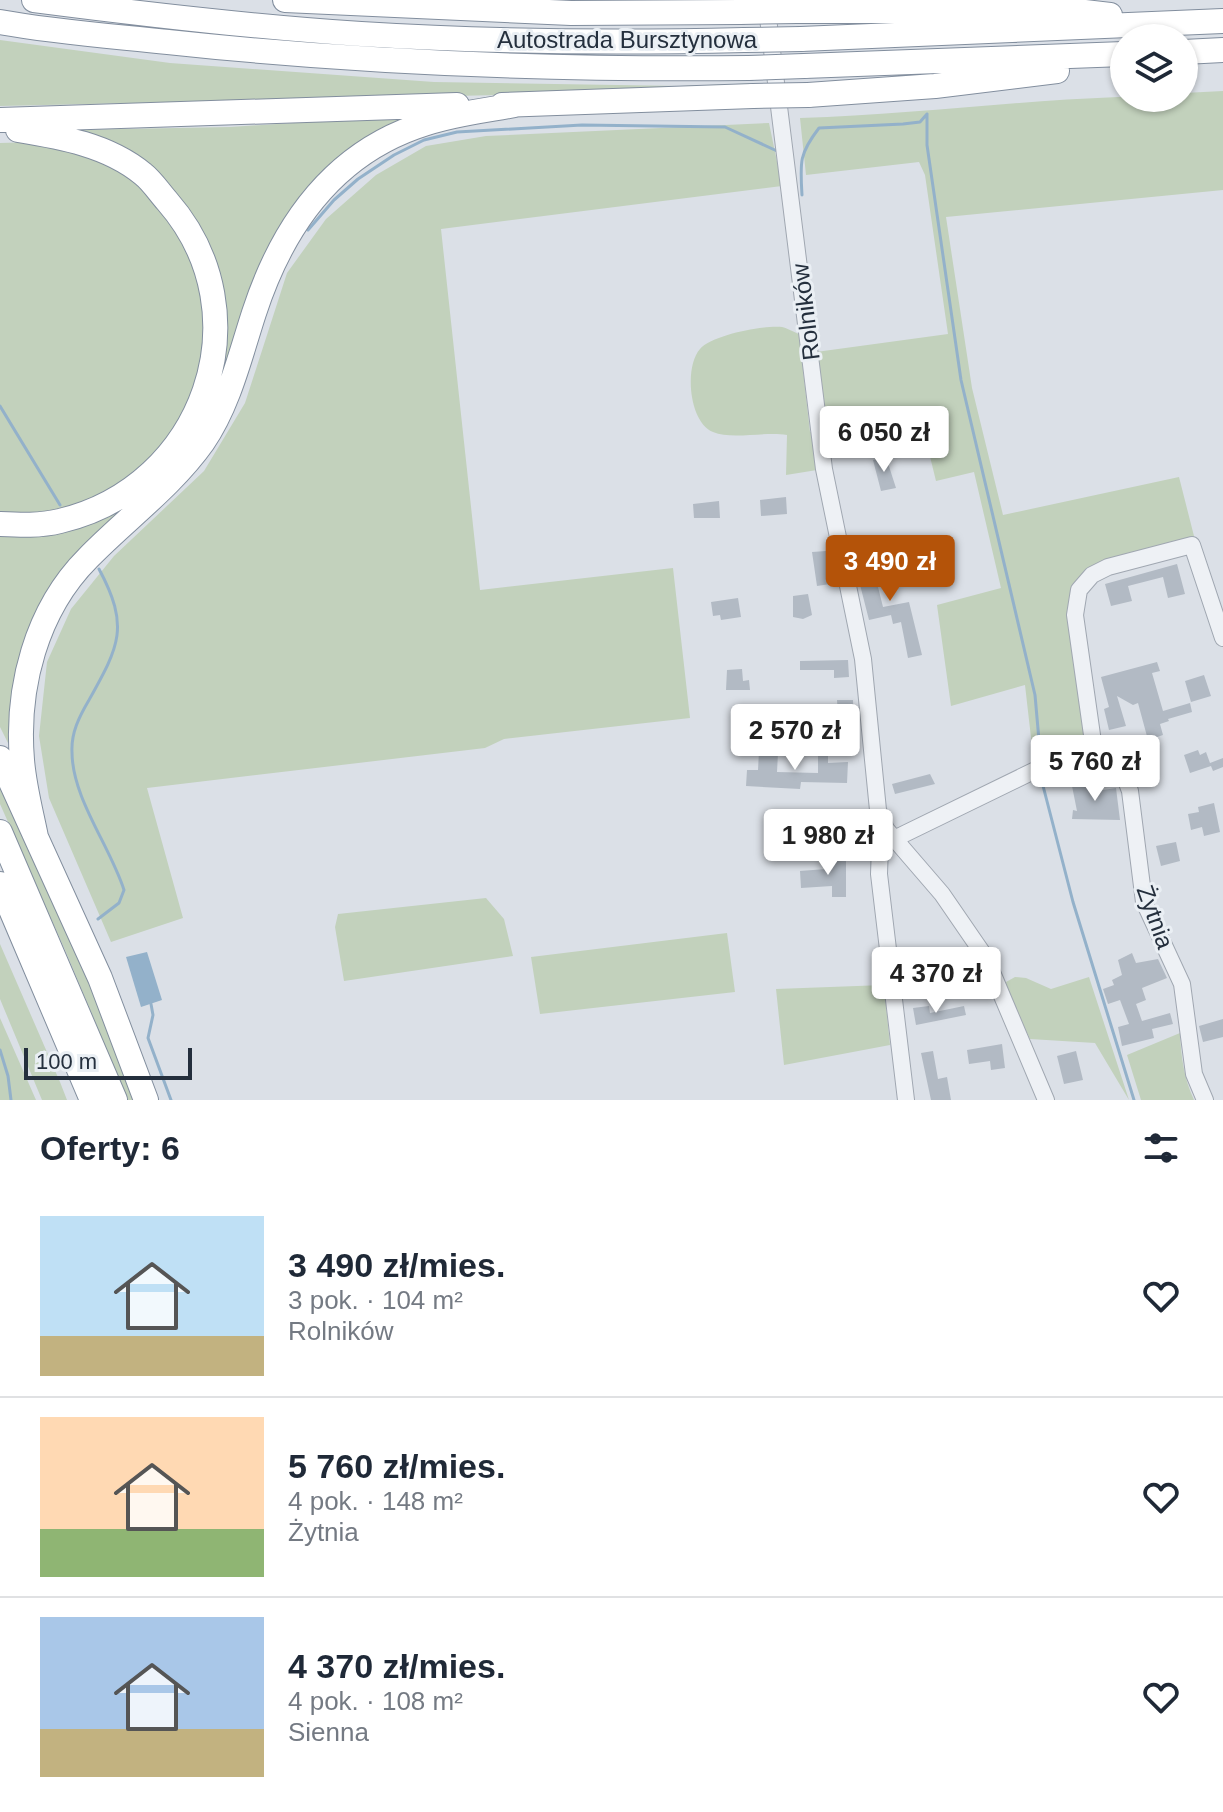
<!DOCTYPE html>
<html lang="pl">
<meta charset="utf-8">
<style>
:root{--surface:#fff;--page:#f6f6f7;--text:#1f2937;--muted:#747a83;--line:#e0e1e3;--accent:#b45309}
body{margin:0;font-family:Arial,sans-serif;background:var(--page);color:var(--text);height:100vh;display:flex;flex-direction:column;font-size:30px;white-space:nowrap}
*{box-sizing:border-box;margin:0}
p{font-size:26px;color:var(--muted)}
.icon{flex:none;width:44px;height:44px;fill:none;stroke:currentColor;stroke-width:2;stroke-linecap:round;stroke-linejoin:round}
.map{position:relative;height:1100px;overflow:hidden}
.panel{display:flex;flex-direction:column;background:var(--surface);flex:1}
.panel>*{flex:none}
.fabs{position:absolute;left:1110px;top:24px;display:grid;gap:16px}
.fabs a{display:grid;place-items:center;width:88px;height:88px;border-radius:50%;background:var(--surface);box-shadow:0 2px 6px #0004;font-size:40px}
.scale{position:absolute;left:24px;bottom:20px;width:168px;box-sizing:border-box;padding-left:8px;border:4px solid #242f3d;border-top:0;font-size:22px;line-height:28px;white-space:nowrap;color:#242f3d;-webkit-text-stroke:6px #eaeff4;paint-order:stroke}
.price{position:absolute;translate:-50% -68px;padding:0 18px;border-radius:8px;background:#fff;color:#222;font-size:26px;line-height:52px;filter:drop-shadow(0 2px 4px #0008)}
.price::after{content:'';position:absolute;left:50%;top:48px;width:24px;height:18px;margin-left:-12px;background:inherit;clip-path:polygon(0 0,100% 0,50% 100%)}
.price.selected{background:var(--accent);color:#fff}
ul{padding:0;list-style:none}
li{display:flex;align-items:center;gap:24px;height:200px;padding:0 40px}
li+li{border-top:2px solid var(--line)}
li span{display:grid;place-items:center;flex:none;width:224px;height:160px;border-radius:0px;color:#555}
li>.icon{margin-inline-start:auto}
span .icon{width:96px;height:96px;fill:#fffc;stroke-width:1}
li b{font-size:34px}
h2{display:flex;justify-content:space-between;align-items:center;height:96px;padding:0 40px;font-size:34px}
.map>svg:first-child{display:block}
.green{fill:#c2d1bc}
.water{fill:#93b1ca}
.lines{fill:none;stroke-linecap:round;stroke-linejoin:round}
.stream{stroke:#93b1ca;stroke-width:3}
.building{fill:#b2bac4}
.minor-casing{stroke:#a0a7b1;stroke-width:18}
.highway-casing{stroke:#828e9e;stroke-width:26}
.minor{stroke:#eef1f5;stroke-width:16}
.highway{stroke:#fff;stroke-width:24}
.highway-bridge-casing{stroke:#828e9e;stroke-width:26;stroke-linecap:butt}
.highway-bridge{stroke:#fff;stroke-width:24}
.labels{text-anchor:middle;stroke-width:6;stroke-linejoin:round;paint-order:stroke}
.street-label{font-size:24px;fill:#242f3d;stroke:#eaeff4}
</style>
<div class="map">
<svg width="1223" height="1100" viewBox="0 0 1223 1100">
<rect width="100%" height="100%" fill="#dbe0e7"/>
<path class="green" d="M 0,40 L 170,63 L 434,82 L 680,86 L 767,83 L 768,89 L 0,106 Z
M 1223,91 L 1223,190 L 946,217 L 972,388 L 1003,515 L 1179,477 L 1195,540 L 1107,563 L 1075,592 L 1084,736 L 1034,764 L 1025,685 L 951,706 L 937,605 L 1001,588 L 974,472 L 936,481 L 920,416 L 816,447 L 817,470 L 786,475 L 787,435 C 766,431 732,440 713,432 C 689,422 684,367 700,349 C 712,335 764,325 782,327 C 787,328 794,332 799,334 L 810,432 L 824,432 L 816,352 L 948,334 L 925,175 L 919,162 L 806,175 L 800,118 C 906,115 1012,101 1118,97 C 1137,96 1162,98 1184,98 L 1184,93 Z
M 405,116 L 406,121 L 317,179 L 197,435 L 66,569 L 11,743 L 8,743 L 0,727 L 0,533 L 136,495 L 221,353 L 187,216 L 69,130 L 230,127 Z
M 769,123 L 782,186 L 441,229 L 480,590 L 673,568 L 690,718 L 504,739 L 485,748 L 147,788 L 183,918 L 111,942 L 49,798 L 39,736 L 47,662 L 71,609 L 114,556 L 204,471 L 245,403 L 287,273 L 326,219 L 376,175 L 426,146 L 486,136 Z
M 34,142 L 74,147 L 140,183 L 168,213 L 199,276 L 206,347 L 193,402 L 140,475 L 71,511 L 0,514 L 0,143 Z
M 0,774 L 49,884 L 137,1100 L 128,1100 L 65,950 L 0,804 Z
M 486,898 L 504,919 L 513,956 L 344,981 L 335,927 L 338,914 Z
M 727,933 L 735,992 L 540,1014 L 531,957 Z
M 0,944 L 60,1082 L 67,1100 L 42,1100 L 0,999 Z
M 1015,977 L 1026,978 L 1051,989 L 1089,977 L 1129,1100 L 1095,1043 L 1030,1039 L 1007,991 L 1006,982 Z
M 884,985 L 890,1045 L 784,1065 L 776,989 Z
M 0,1018 L 36,1100 L 0,1100 Z
M 1180,1033 C 1181,1057 1184,1078 1194,1100 L 1141,1100 L 1127,1055 Z"/>
<path class="water" d="M 147,952 L 162,1000 L 141,1007 L 126,957 Z"/>
<g class="lines">
<path class="stream" d="M 927,114 L 927,145 L 961,380 L 1035,695 L 1041,763
M 802,195 C 800,162 799,154 819,128 L 903,124 L 920,122 L 927,114
M 308,230 L 334,200 L 358,179 L 394,155 L 424,140 L 457,132 L 582,125 L 725,127 L 777,151
M 0,406 L 60,505
M 1041,778 L 1073,902 L 1134,1100
M 98,919 L 119,903 L 124,890 C 110,846 72,798 72,752 C 71,733 79,717 89,700 C 119,646 130,627 99,569
M 151,1004 L 153,1015 L 148,1038 L 171,1100
M 0,1050 L 8,1076 L 11,1100"/>
</g>
<path class="building" d="M 886,457 L 896,488 L 881,491 L 873,460 Z
M 786,497 L 787,514 L 761,516 L 760,500 Z
M 719,501 L 720,518 L 694,518 L 693,504 Z
M 826,551 L 830,584 L 817,586 L 812,552 Z
M 907,559 L 912,578 L 878,587 L 883,607 L 909,602 L 922,655 L 908,658 L 901,622 L 893,624 L 891,615 L 869,620 L 856,569 L 871,565 L 874,573 L 877,572 L 878,577 L 899,572 L 897,561 Z
M 1177,564 L 1185,594 L 1168,598 L 1163,577 L 1128,586 L 1132,601 L 1111,606 L 1105,584 Z
M 808,594 L 812,615 L 803,619 L 793,617 L 793,596 Z
M 738,598 L 741,617 L 721,620 L 720,615 L 713,616 L 711,602 Z
M 848,660 L 849,677 L 834,678 L 834,670 L 800,670 L 800,661 Z
M 1157,662 L 1160,671 L 1152,673 L 1163,711 L 1190,703 L 1192,712 L 1168,719 L 1169,721 L 1160,724 L 1163,735 L 1148,740 L 1138,703 L 1133,705 L 1117,696 L 1126,726 L 1109,730 L 1104,709 L 1109,707 L 1101,677 Z
M 742,669 L 743,681 L 749,680 L 750,690 L 726,690 L 727,670 Z
M 1204,675 L 1211,696 L 1191,702 L 1185,681 Z
M 837,700 L 853,700 L 854,730 L 800,730 L 801,715 L 838,715 Z
M 818,746 L 828,746 L 828,763 L 848,762 L 847,783 L 801,782 L 800,789 L 746,786 L 747,770 L 758,770 L 759,751 L 778,753 L 777,772 L 818,773 Z
M 1198,750 L 1200,755 L 1206,752 L 1210,763 L 1223,758 L 1223,767 L 1213,771 L 1211,766 L 1190,773 L 1184,755 Z
M 930,774 L 935,784 L 895,794 L 892,784 Z
M 1087,778 L 1090,792 L 1116,788 L 1120,820 L 1072,819 L 1073,810 L 1077,811 L 1071,781 Z
M 1214,803 L 1220,832 L 1204,836 L 1202,827 L 1191,830 L 1188,814 L 1199,812 L 1198,807 Z
M 1176,842 L 1180,861 L 1161,866 L 1156,846 Z
M 846,856 L 846,897 L 832,897 L 832,886 L 801,888 L 800,871 L 826,869 L 825,857 Z
M 1132,953 L 1136,963 L 1158,959 L 1167,978 L 1142,988 L 1146,1000 L 1136,1004 L 1142,1021 L 1170,1013 L 1173,1024 L 1152,1029 L 1154,1038 L 1122,1046 L 1118,1027 L 1129,1024 L 1120,1000 L 1108,1004 L 1103,989 L 1114,985 L 1112,980 L 1122,975 L 1118,960 Z
M 929,1006 L 930,1013 L 964,1006 L 966,1015 L 916,1025 L 913,1008 Z
M 1223,1019 L 1223,1037 L 1203,1042 L 1199,1026 Z
M 1002,1044 L 1005,1068 L 991,1070 L 990,1061 L 969,1064 L 967,1050 Z
M 933,1051 L 938,1079 L 947,1077 L 951,1100 L 931,1100 L 921,1053 Z
M 1076,1051 L 1083,1080 L 1064,1084 L 1057,1056 Z"/>
<g class="lines">
<g class="minor-casing">
<path id="minor" d="M 766,2 L 824,469 L 863,659 L 878,810 L 886,829 L 942,894 L 986,958 L 1046,1100
M 1093,742 L 1075,615 L 1079,590 L 1092,575 L 1108,567 L 1192,545 L 1223,638
M 886,829 L 880,846 L 879,874 L 906,1100
M 896,838 L 1093,742 L 1122,770 L 1130,791 L 1144,902 L 1182,984 L 1194,1074 L 1205,1100"/>
</g>
<g class="highway-casing">
<path id="highway" d="M 34,0 C 142,14 251,27 361,34 C 488,42 616,43 744,40
M 285,0 L 571,13 L 740,12
M 797,11 L 1077,11 L 1110,15
M 0,22 C 55,32 112,36 168,42 C 362,63 554,70 749,68
M 801,39 L 1223,21
M 1184,52 L 1223,50
M 804,66 L 1124,54
M 808,95 L 935,86 L 1057,71
M 502,105 L 753,96
M 0,120 L 457,105
M 0,524 C 20,525 40,526 60,521 C 204,487 266,314 167,201 C 159,192 152,181 143,174 C 108,145 61,137 18,130
M 0,758 L 100,978 L 146,1100
M 0,832 L 115,1100
M 36,837 C 31,812 24,786 22,760 C 16,688 36,610 88,558 C 126,519 171,487 203,442 C 229,404 240,356 254,313 C 281,230 329,158 415,127 C 447,115 482,111 515,105
M 0,884 L 92,1100"/>
</g>
<use href="#minor" class="minor"/>
<use href="#highway" class="highway"/>
<g class="highway-bridge-casing">
<path id="highway-bridge" d="M 740,12 L 797,11
M 744,40 L 801,39
M 749,68 L 804,66
M 753,96 L 808,95"/>
</g>
<use href="#highway-bridge" class="highway-bridge"/>
</g>
<g class="labels">
<g class="street-label">
<text x="627" y="48">Autostrada Bursztynowa</text>
<text transform="translate(806 312) rotate(-97)" y="8">Rolników</text>
<text transform="translate(1155 917) rotate(70)" y="8">Żytnia</text>
</g>
</g>
</svg>
<div class="fabs">
<a><svg class="icon" aria-label="layers" viewBox="0 0 24 24"><path d="M12 4l9 5-9 5-9-5zM3 14l9 5 9-5"/></svg></a>
</div>
<div class="scale">100 m</div>
<b class="price" style="left:884px;top:474px">6 050 zł</b>
<b class="price selected" style="left:890px;top:603px">3 490 zł</b>
<b class="price" style="left:795px;top:772px">2 570 zł</b>
<b class="price" style="left:1095px;top:803px">5 760 zł</b>
<b class="price" style="left:828px;top:877px">1 980 zł</b>
<b class="price" style="left:936px;top:1015px">4 370 zł</b>
</div>
<section class="panel">
<h2>Oferty: 6<svg class="icon" aria-label="filters" viewBox="0 0 24 24"><path d="M4 7h16M4 17h16"/><circle cx="9" cy="7" r="2"/><circle cx="15" cy="17" r="2"/></svg></h2>
<ul>
<li><span style="background:linear-gradient(#bfe0f5 75%,#c2b280 0)"><svg class="icon" aria-label="home" viewBox="0 0 24 24"><path d="M3 11l9-7 9 7M6 9v11h12V9"/></svg></span><div><b>3 490 zł/mies.</b><p>3 pok. · 104 m²</p><p>Rolników</p></div><svg class="icon" aria-label="heart" viewBox="0 0 24 24"><path d="M12 20l-8-8c-3-5 5-10 8-4 3-6 11-1 8 4z"/></svg></li>
<li><span style="background:linear-gradient(#ffd9b3 70%,#8fb573 0)"><svg class="icon" aria-label="home" viewBox="0 0 24 24"><path d="M3 11l9-7 9 7M6 9v11h12V9"/></svg></span><div><b>5 760 zł/mies.</b><p>4 pok. · 148 m²</p><p>Żytnia</p></div><svg class="icon" aria-label="heart" viewBox="0 0 24 24"><path d="M12 20l-8-8c-3-5 5-10 8-4 3-6 11-1 8 4z"/></svg></li>
<li><span style="background:linear-gradient(#a9c7e8 70%,#c2b280 0)"><svg class="icon" aria-label="home" viewBox="0 0 24 24"><path d="M3 11l9-7 9 7M6 9v11h12V9"/></svg></span><div><b>4 370 zł/mies.</b><p>4 pok. · 108 m²</p><p>Sienna</p></div><svg class="icon" aria-label="heart" viewBox="0 0 24 24"><path d="M12 20l-8-8c-3-5 5-10 8-4 3-6 11-1 8 4z"/></svg></li>
</ul>
</section>
